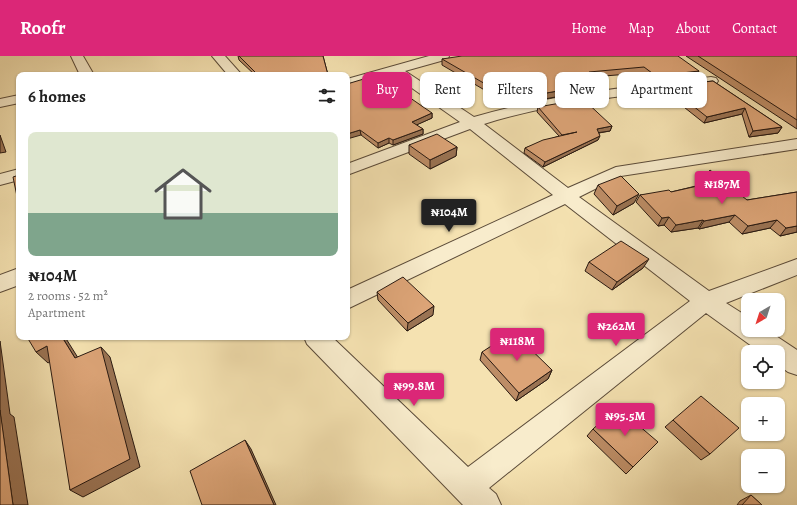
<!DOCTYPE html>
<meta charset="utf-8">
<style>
:root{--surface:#fff;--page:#f6f6f6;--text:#222;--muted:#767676;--line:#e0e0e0;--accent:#db2777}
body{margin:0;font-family:Alegreya,serif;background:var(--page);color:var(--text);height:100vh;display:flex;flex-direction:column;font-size:15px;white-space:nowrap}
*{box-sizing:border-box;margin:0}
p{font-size:13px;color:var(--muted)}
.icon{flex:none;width:22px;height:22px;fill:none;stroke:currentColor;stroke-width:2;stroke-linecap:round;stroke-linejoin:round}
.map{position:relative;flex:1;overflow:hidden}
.side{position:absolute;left:16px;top:16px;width:334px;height:268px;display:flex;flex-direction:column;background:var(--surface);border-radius:8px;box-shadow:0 1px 3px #0004}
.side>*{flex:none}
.banner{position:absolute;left:362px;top:16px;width:375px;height:36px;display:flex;gap:8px}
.needle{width:26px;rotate:219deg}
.fabs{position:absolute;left:741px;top:237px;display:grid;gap:8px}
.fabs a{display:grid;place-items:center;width:44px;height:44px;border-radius:8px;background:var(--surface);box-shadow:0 1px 3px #0004;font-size:20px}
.price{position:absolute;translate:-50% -34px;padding:0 9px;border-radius:4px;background:var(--accent);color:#fff;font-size:13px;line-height:26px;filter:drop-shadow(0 1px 2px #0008)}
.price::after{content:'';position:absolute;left:50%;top:24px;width:12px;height:9px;margin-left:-6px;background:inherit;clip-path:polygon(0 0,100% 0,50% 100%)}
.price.active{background:#222;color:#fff}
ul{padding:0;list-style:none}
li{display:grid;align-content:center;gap:8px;height:212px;padding:0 12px}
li+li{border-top:1px solid var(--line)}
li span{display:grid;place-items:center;height:124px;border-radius:8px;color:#555}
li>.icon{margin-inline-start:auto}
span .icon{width:72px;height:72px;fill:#fffc;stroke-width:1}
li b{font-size:17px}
h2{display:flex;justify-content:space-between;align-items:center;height:48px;padding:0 12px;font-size:17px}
.tag{padding:0 14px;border-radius:8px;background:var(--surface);box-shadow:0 1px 3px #0004;font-size:14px;line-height:36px}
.tag.active{background:var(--accent);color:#fff}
header{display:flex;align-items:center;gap:24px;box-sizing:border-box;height:56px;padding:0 20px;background:var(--accent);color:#fff}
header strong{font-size:19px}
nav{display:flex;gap:22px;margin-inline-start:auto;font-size:14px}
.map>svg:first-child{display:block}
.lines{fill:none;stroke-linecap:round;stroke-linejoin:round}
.minor-casing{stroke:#5b4b39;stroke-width:2}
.minor{fill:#f8eccc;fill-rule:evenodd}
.wall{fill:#bd8d66;stroke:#281911}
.shaded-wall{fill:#9a7353;stroke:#281911}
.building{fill:#dca477;stroke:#281911}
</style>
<header>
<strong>Roofr</strong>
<nav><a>Home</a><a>Map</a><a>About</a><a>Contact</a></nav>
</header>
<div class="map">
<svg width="797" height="449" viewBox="0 0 797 449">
<rect width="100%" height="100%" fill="#f5e2b1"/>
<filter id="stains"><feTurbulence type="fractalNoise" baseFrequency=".005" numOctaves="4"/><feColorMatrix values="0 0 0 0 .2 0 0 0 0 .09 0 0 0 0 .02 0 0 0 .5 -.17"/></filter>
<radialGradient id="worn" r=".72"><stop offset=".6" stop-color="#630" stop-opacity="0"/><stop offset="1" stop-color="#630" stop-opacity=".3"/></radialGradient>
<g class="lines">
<g class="minor-casing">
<path id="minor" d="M 71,0 L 83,0 L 94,19 L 80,19 Z
M 212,0 L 225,0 L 242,19 L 228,19 Z
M 429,0 L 449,0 L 448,3 L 405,15 L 474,61 C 551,38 632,31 711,21 L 716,22 L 718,25 L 716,28 L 711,29 C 635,39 557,45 484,68 L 568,132 L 616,111 L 797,83 L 797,93 L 621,120 L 579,141 L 709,235 L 797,203 L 797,219 L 726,247 L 748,261 L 748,274 L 767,274 L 797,294 L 797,319 L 788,316 L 778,309 L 778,296 L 760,296 L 706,257 L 489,432 L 496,438 L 501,449 L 463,449 L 307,288 L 304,281 L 332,281 L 468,411 L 690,245 L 565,148 L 347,253 L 347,234 L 553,139 L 470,73 L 347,119 L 347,108 L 460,66 L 392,18 L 347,31 L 347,23 Z
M 19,39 L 19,47 L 0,51 L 0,43 Z
M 19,113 L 19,124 L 0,129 L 0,118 Z
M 19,212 L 19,229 L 0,236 L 0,219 Z"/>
</g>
<use href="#minor" class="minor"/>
</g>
<path class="wall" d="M 238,0 L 323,0 L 328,19 L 255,19 L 239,4 Z
M 678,0 L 696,21 L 653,26 L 641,17 L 592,21 L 590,26 L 570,28 L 572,38 L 528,46 L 515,31 L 493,39 L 442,9 L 442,3 Z
M 686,0 L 797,0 L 797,73 Z
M 713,25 L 782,71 L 778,77 L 749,81 L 742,58 L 704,67 L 665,36 L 668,30 Z
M 347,28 L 432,57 L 432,62 L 416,69 L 423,73 L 423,78 L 393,89 L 389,87 L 378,92 L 361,79 Z
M 538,51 L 612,70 L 610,75 L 599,77 L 598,84 L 543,111 L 524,97 L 525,92 L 559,80 L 537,56 Z
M 409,89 L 457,91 L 456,100 L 430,113 L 409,98 Z
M 699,127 L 747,144 L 797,136 L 797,176 L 780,180 L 770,172 L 742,178 L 729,166 L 699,173 L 698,172 L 671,176 L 664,169 L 658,170 L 636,146 L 640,139 L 671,136 L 696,130 Z
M 598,129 L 634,147 L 613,159 L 594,138 Z
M 589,206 L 643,212 L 612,234 L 585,215 Z
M 377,236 L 433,259 L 407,275 L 378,244 Z
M 482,296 L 552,314 L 548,323 L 516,345 L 480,304 Z
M 673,364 L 710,398 L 701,404 L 665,371 Z
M 593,373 L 633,411 L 626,418 L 587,380 Z
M 751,439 L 762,449 L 737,449 L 740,445 Z"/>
<path class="shaded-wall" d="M 699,15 L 696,21 L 653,26 L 656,20 Z
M 516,25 L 515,31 L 493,39 L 494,33 Z
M 574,32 L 572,38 L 528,46 L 530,40 Z
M 745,52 L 742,58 L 704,67 L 707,61 Z
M 432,57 L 432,62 L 412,71 L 412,66 Z
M 612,70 L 610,75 L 596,77 L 597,73 Z
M 782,71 L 778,77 L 749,81 L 753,75 Z
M 423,73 L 423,78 L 393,89 L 393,84 Z
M 360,74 L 361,79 L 347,83 L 347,78 Z
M 0,79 L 6,96 L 0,97 Z
M 600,80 L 598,84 L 543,111 L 545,106 Z
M 389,82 L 389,87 L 378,92 L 378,87 Z
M 457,91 L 456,100 L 430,113 L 430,104 Z
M 639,138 L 634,147 L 613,159 L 617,150 Z
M 735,159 L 729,166 L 699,173 L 704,165 Z
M 669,161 L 664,169 L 658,170 L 662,162 Z
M 703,164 L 698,172 L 671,176 L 676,169 Z
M 777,164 L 770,172 L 742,178 L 748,170 Z
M 797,170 L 797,176 L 780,180 L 786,172 Z
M 649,203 L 643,212 L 612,234 L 617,226 Z
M 434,250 L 433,259 L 407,275 L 408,267 Z
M 62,281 L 65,281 L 85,313 L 75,302 Z
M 0,285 L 10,358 L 14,361 L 28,449 L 13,449 L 0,356 Z
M 47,290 L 58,301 L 48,307 L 36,296 Z
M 101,291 L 110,301 L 140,411 L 83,441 L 70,434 Z
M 552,314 L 548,323 L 516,345 L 519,337 Z
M 245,384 L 251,393 L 276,449 L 274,449 Z"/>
<path class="building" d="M 239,0 L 323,0 L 328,19 L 258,19 Z
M 462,0 L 678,0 L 699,15 L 656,20 L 644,11 L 589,16 L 592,20 L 564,22 L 574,32 L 530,40 L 516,25 L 494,33 L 442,3 Z
M 698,0 L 797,0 L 797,64 Z
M 377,19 L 432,57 L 412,66 L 423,73 L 393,84 L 389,82 L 378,87 L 360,74 L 347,78 L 347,28 Z
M 713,25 L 782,71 L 753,75 L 745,52 L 707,61 L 668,30 Z
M 583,43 L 612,70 L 597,73 L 600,80 L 545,106 L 525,92 L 543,84 L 577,76 L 562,79 L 538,51 Z
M 437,78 L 457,91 L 430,104 L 409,89 Z
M 710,114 L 747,144 L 797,136 L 797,170 L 786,172 L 777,164 L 748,170 L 735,159 L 704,165 L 703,164 L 676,169 L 669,161 L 662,162 L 640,139 L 669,134 L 671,136 L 702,129 L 699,127 Z
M 19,119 L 19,150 L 13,121 Z
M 621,120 L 639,138 L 617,150 L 598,129 Z
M 621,185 L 649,203 L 617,226 L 589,206 Z
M 403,221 L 434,250 L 408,267 L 377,236 Z
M 513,276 L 552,314 L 519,337 L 482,296 Z
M 27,281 L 62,281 L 75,302 L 101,291 L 130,403 L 70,434 L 47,290 L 36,296 Z
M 701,340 L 739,372 L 710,398 L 673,364 Z
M 617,351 L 658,386 L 633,411 L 593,373 Z
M 0,354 L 13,449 L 0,449 Z
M 245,384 L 274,449 L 202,449 L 190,415 Z
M 751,439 L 762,449 L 742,449 Z"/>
<rect width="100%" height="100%" filter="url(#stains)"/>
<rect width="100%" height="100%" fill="url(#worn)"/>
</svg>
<div class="fabs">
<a><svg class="needle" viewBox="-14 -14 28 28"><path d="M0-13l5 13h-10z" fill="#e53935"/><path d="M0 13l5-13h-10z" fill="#767676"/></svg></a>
<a><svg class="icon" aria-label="locate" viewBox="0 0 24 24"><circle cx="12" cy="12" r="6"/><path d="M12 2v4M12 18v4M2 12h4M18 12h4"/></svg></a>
<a>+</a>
<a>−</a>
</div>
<b class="price" style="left:722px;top:149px">₦187M</b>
<b class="price active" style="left:449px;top:177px">₦104M</b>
<b class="price" style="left:616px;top:291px">₦262M</b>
<b class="price" style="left:517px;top:306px">₦118M</b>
<b class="price" style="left:414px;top:351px">₦99.8M</b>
<b class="price" style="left:625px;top:381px">₦95.5M</b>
<div class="banner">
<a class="tag active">Buy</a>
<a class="tag">Rent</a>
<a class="tag">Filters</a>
<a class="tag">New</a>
<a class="tag">Apartment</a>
</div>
<section class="side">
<h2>6 homes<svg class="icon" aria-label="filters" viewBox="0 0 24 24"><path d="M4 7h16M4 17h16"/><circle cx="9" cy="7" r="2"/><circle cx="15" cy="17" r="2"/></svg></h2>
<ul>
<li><span style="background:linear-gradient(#dfe7d0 65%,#7fa58c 0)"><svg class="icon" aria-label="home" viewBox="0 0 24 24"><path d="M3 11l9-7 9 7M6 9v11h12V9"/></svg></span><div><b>₦104M</b><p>2 rooms · 52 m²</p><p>Apartment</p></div></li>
</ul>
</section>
</div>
